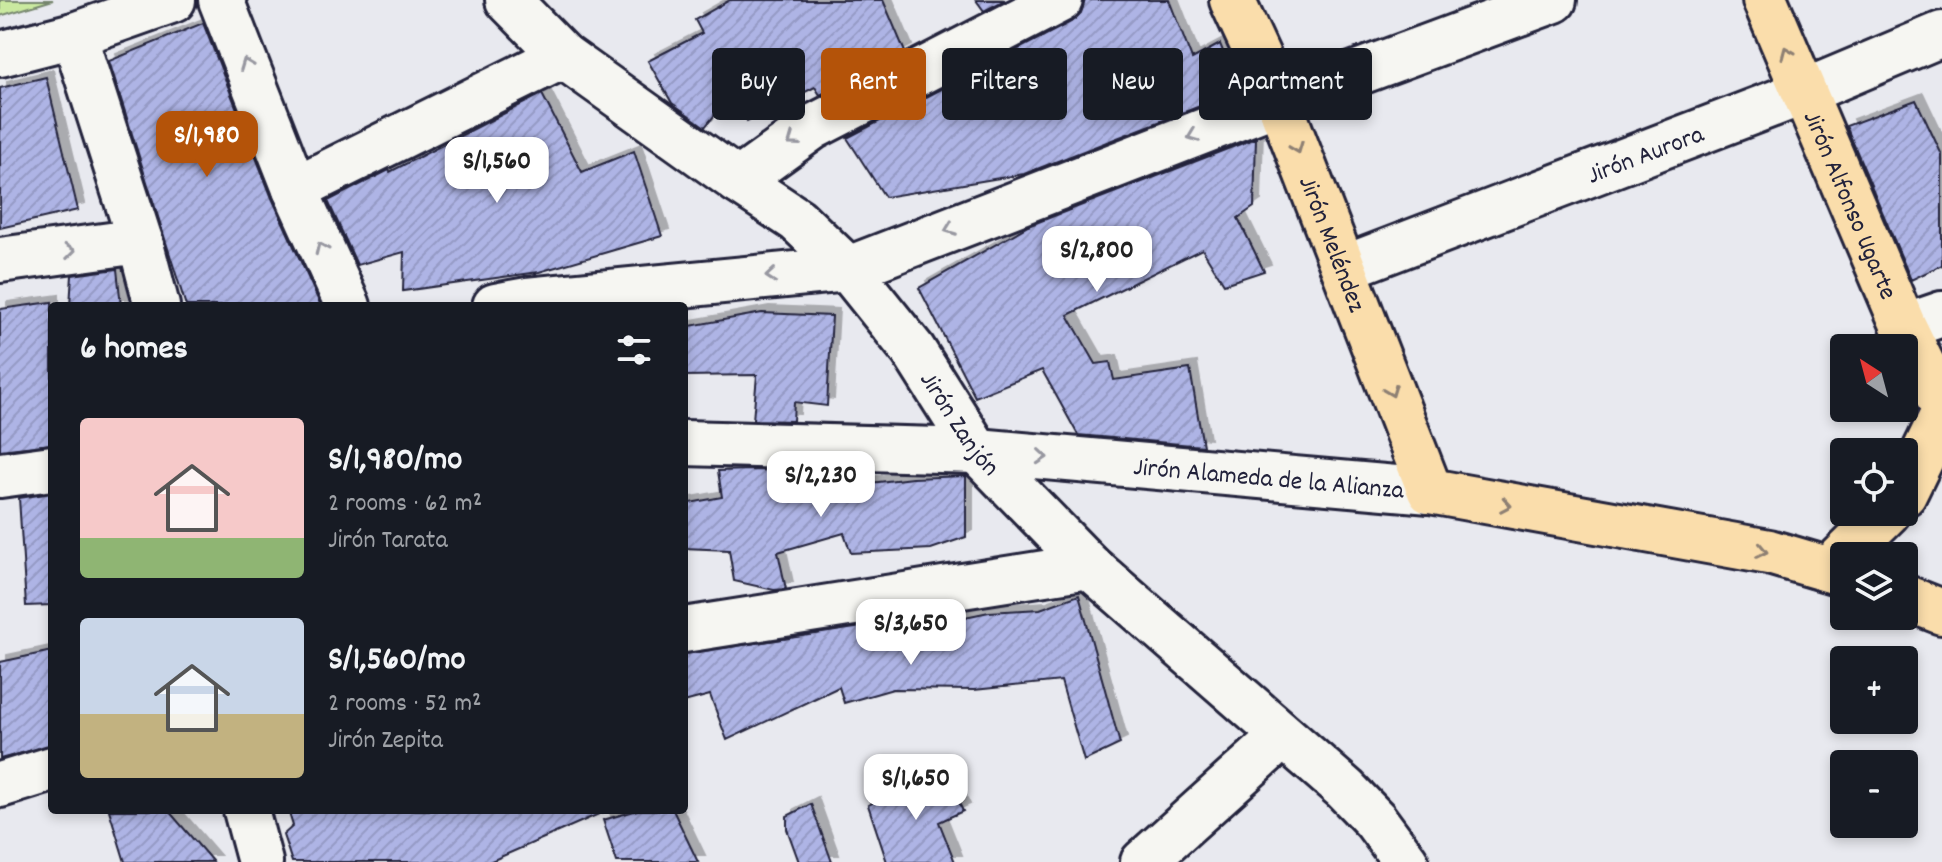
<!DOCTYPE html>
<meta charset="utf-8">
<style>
:root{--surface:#171b24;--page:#242831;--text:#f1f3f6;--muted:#9ea1a6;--accent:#b45309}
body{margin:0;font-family:Dekko,sans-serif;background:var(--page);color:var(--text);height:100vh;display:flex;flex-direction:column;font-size:30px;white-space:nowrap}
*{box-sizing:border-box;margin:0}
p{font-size:26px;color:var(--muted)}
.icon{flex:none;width:44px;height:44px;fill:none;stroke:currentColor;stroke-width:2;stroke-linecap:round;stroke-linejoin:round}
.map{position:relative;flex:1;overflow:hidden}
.details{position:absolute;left:48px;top:302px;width:640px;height:512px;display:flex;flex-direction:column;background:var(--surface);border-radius:8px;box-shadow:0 4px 12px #0003}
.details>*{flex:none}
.hud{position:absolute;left:712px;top:48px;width:760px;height:72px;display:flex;gap:16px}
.needle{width:52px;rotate:324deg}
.buttons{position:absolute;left:1830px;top:334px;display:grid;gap:16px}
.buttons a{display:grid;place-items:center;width:88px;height:88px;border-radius:8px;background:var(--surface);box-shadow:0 4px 12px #0003;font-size:40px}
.price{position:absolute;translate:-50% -68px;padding:0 18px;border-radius:16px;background:#fff;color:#222;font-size:26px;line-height:52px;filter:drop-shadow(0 2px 4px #0008)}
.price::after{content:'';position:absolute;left:50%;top:48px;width:24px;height:18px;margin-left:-12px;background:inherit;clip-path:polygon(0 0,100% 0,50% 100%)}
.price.on{background:var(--accent);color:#fff}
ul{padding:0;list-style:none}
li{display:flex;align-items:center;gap:24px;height:200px;padding:0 32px}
li span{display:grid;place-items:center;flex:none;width:224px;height:160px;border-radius:8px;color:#555}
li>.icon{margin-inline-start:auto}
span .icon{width:96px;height:96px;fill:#fffc;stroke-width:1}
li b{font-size:34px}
h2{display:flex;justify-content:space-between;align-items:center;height:96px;padding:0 32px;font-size:34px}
.pill{padding:0 28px;border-radius:8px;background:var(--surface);box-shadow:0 4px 12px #0003;font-size:28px;line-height:72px}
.pill.on{background:var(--accent);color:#fff}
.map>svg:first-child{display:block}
.green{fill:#cae9a0;stroke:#76866e;stroke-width:2}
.building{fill:url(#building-hatch);stroke:#22223b;stroke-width:2;filter:url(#shadow)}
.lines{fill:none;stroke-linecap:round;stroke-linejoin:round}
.minor-casing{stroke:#22223b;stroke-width:50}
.major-casing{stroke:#22223b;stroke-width:50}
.minor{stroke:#f6f6f2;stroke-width:44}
.major{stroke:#faddab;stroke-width:44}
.oneway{stroke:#8e8073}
.oneway2{stroke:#9797a0}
.labels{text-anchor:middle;stroke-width:6;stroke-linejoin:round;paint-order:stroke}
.street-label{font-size:26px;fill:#22223b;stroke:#f6f6f2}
</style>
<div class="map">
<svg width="1942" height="862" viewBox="0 0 1942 862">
<defs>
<pattern id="building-hatch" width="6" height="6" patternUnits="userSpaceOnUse" patternTransform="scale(2)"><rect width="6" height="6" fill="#aeb4e5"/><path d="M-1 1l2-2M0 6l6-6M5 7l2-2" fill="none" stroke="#959ac5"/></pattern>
<filter id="shadow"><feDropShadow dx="7" dy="-7" stdDeviation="0" flood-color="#0004"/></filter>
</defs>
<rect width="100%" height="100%" fill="#e8e9ef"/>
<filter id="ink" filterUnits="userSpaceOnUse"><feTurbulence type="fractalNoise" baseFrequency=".0125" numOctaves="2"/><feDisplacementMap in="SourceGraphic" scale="16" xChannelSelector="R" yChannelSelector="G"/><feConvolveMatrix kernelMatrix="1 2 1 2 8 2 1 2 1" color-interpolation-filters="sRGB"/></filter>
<g filter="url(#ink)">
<path class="green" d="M 0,0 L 53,0 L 0,16 Z"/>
<path class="building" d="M 730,0 L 883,0 L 905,52 L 820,95 L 815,87 L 747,121 L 733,93 L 705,127 L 672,103 L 648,61 L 702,33 L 695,20 Z
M 976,0 L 1005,0 L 984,11 Z
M 1085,0 L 1169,0 L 1192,59 L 1220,44 L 1239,91 L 1024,174 L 885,197 L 847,138 L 1071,22 L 1081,13 Z
M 203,23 L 272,198 L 321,306 L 186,306 L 109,61 Z
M 46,77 L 78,210 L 0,228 L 0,88 Z
M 542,94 L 582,172 L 634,151 L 662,236 L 539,272 L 403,291 L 404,252 L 357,265 L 328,201 L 389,170 L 390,172 Z
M 1916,100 L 1942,155 L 1942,265 L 1911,280 L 1846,126 Z
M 1256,138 L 1254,207 L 1238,218 L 1264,271 L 1224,284 L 1202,249 L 1068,315 L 1096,364 L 1110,362 L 1114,380 L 1190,369 L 1203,446 L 1078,435 L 1042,370 L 975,397 L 919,288 L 1028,226 Z
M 117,269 L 121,306 L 70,306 L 72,275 Z
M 52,302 L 52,444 L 0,450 L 0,309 Z
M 762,313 L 832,316 L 827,406 L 794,402 L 793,421 L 753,420 L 757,375 L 684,376 L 684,327 Z
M 750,470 L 788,471 L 786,493 L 912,478 L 966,476 L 966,537 L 931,549 L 851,553 L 844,533 L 778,552 L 786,589 L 774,590 L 734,581 L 729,550 L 684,548 L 684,504 L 722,497 L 718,471 Z
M 52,493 L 52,605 L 26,606 L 19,498 Z
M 1079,595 L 1120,744 L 1084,761 L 1061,681 L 974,690 L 893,689 L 844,703 L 839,687 L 727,740 L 710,695 L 684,702 L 684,654 L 875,625 L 963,628 L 960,618 L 989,612 L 1040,609 Z
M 52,651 L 52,745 L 0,759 L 0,662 Z
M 944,774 L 963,811 L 939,822 L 955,862 L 887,862 L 868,805 L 913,783 L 916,790 Z
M 811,804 L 832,862 L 799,862 L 787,829 L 787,816 Z
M 109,810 L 168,810 L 213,862 L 125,862 Z
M 288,810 L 608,810 L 489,862 L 292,862 L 283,835 L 293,826 Z
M 638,810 L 673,810 L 698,862 L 617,862 L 603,820 Z"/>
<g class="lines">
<g class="minor-casing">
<g id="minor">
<path d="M 221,0 L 295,189 L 348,306"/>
<path id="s1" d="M 508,0 L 563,56 L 738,181 L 797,220 L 848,269 L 913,350 L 977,451 L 1089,566 L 1345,789 L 1375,820 L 1406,862"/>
<path d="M 74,35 L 140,241 L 157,306"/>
<path d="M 0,54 L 74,35 L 173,0"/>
<path d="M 738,181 L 813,127 L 1060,0"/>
<path d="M 295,189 L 563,56"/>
<path d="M 0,260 L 140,241"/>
<path id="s2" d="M 1344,268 L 1804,92 L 1942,34"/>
<path d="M 495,306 L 527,300 L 848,269 L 1279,102 L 1554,0"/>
<path d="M 1904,327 L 1942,314"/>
<path id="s3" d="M 684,443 L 977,451 L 1430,491"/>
<path d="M 0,475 L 52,468"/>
<path d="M 684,630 L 1089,566"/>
<path d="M 0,785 L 52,769"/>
<path d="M 246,810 L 260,862"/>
<path d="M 1143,862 L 1283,736"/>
</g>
</g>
<g class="major-casing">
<g id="major">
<path id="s4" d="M 1232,0 L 1279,102 L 1430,491 L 1769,552 L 1844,574"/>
<path id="s5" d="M 1765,0 L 1904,327 L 1942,405"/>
<path d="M 1904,494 L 1942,416"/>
<path d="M 1831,568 L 1888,512"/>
<path d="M 1904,597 L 1942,612"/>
</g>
</g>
<use href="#minor" class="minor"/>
<use href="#major" class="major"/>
</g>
<defs><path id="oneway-chevron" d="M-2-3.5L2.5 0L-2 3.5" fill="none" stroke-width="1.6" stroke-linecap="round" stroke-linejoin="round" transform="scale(2)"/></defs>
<g class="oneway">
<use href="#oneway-chevron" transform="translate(1787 52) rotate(-113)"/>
<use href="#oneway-chevron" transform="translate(1297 148) rotate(69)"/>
<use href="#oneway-chevron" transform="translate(1391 391) rotate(69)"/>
<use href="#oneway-chevron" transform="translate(1506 505) rotate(10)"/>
<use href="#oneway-chevron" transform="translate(1762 551) rotate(12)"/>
</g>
<g class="oneway2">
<use href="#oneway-chevron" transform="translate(246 64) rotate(-111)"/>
<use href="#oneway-chevron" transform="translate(1193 136) rotate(159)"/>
<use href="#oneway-chevron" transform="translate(793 141) rotate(144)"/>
<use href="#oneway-chevron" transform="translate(950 229) rotate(159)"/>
<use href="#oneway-chevron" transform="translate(321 248) rotate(-114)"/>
<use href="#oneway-chevron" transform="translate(70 251) rotate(-7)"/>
<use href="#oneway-chevron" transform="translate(771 276) rotate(175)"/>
<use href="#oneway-chevron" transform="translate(1042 457) rotate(5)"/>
</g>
</g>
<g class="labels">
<g class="street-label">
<text dy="9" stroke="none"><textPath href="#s2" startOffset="322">Jirón Aurora</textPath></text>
<text dy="9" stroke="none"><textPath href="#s5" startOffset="222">Jirón Alfonso Ugarte</textPath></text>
<text dy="9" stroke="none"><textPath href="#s4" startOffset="264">Jirón Meléndez</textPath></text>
<text dy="9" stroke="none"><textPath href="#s1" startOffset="626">Jirón Zanjón</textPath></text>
<text dy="9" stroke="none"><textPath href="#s3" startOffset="586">Jirón Alameda de la Alianza</textPath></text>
</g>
</g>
</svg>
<div class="buttons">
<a><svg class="needle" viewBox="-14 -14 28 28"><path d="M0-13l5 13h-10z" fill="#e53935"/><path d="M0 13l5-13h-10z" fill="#9ea1a6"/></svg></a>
<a><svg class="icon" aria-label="locate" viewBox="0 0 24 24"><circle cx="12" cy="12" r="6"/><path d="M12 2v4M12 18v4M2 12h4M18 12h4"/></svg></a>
<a><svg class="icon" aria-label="layers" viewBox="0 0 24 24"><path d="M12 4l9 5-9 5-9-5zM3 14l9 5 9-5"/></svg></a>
<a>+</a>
<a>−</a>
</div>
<b class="price on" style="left:207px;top:179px">S/1,980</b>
<b class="price" style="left:497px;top:205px">S/1,560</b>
<b class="price" style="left:1097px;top:294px">S/2,800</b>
<b class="price" style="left:821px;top:519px">S/2,230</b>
<b class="price" style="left:911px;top:667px">S/3,650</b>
<b class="price" style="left:916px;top:822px">S/1,650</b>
<div class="hud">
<a class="pill">Buy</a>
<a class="pill on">Rent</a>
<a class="pill">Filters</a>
<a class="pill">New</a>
<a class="pill">Apartment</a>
</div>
<section class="details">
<h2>6 homes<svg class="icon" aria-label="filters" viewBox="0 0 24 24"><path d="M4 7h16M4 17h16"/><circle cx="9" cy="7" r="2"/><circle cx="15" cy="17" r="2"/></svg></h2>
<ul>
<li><span style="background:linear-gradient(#f6c9c9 75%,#8fb573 0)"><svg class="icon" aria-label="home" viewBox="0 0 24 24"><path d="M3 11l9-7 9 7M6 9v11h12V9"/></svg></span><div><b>S/1,980/mo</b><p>2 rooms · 62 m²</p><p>Jirón Tarata</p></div></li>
<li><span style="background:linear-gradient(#c9d6e8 60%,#c2b280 0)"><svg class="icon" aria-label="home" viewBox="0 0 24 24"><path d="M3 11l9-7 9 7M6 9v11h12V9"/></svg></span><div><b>S/1,560/mo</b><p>2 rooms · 52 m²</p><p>Jirón Zepita</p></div></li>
</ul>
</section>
</div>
